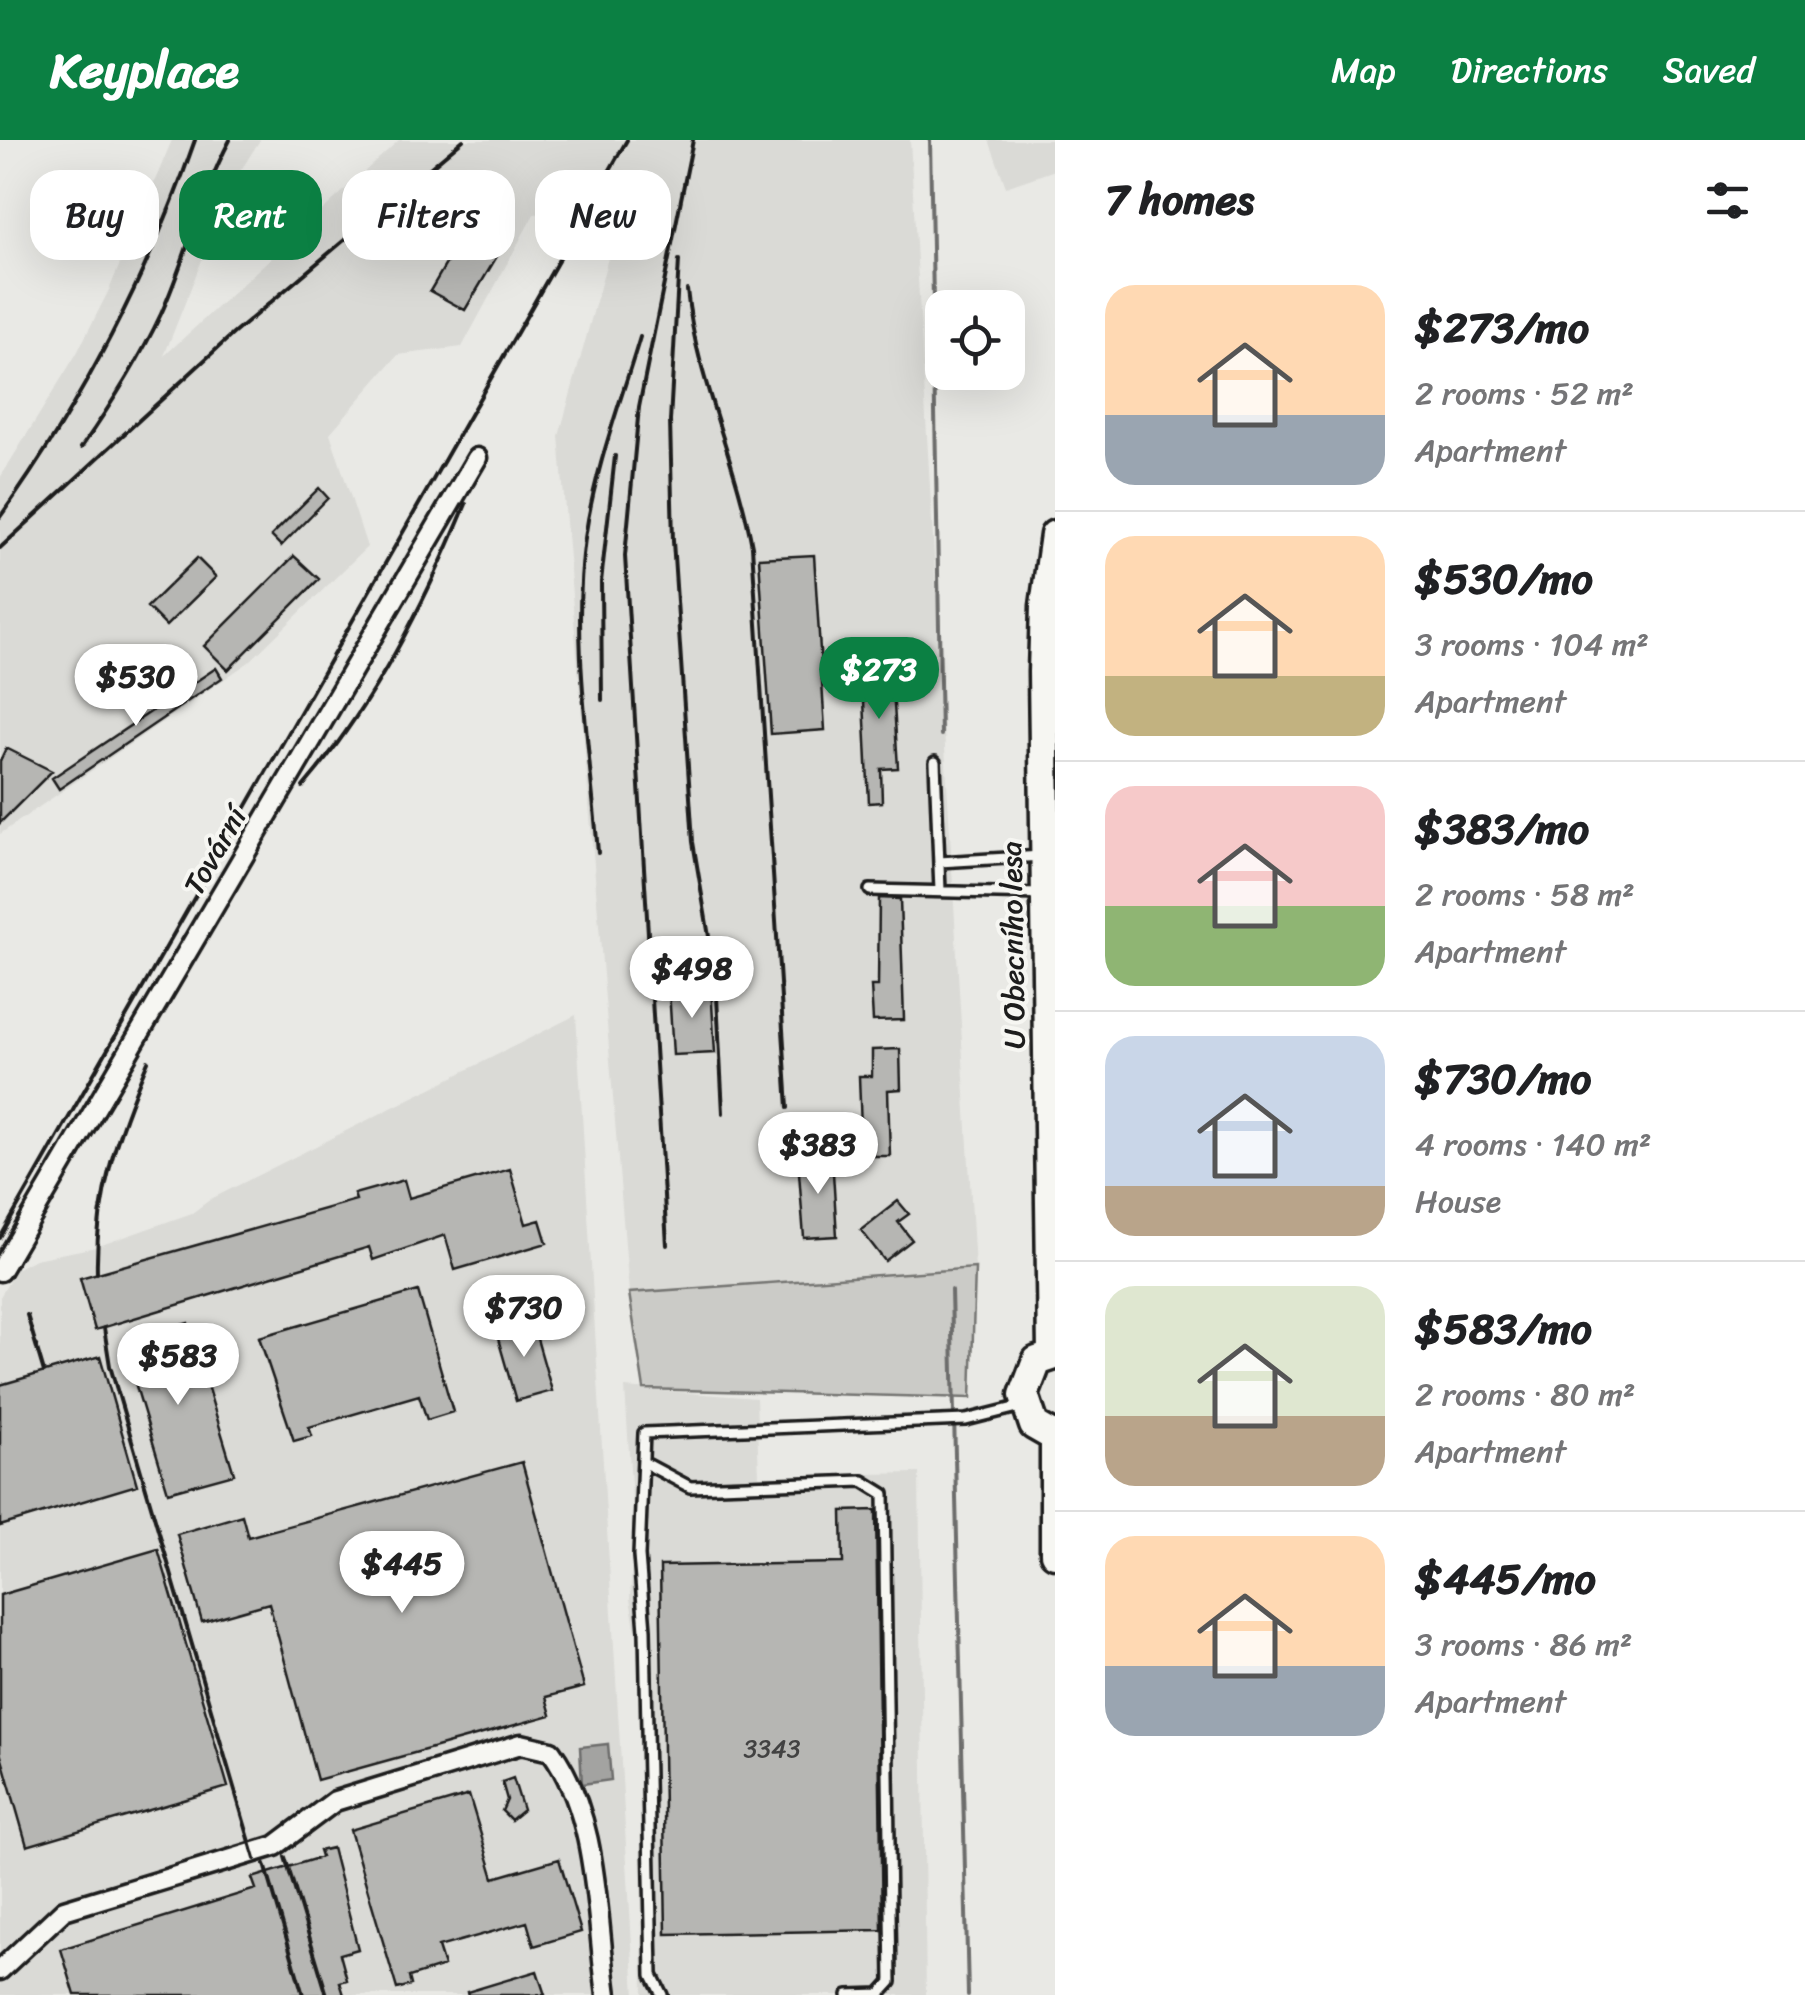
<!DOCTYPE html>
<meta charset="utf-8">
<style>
:root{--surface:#fff;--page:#f6f6f6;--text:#202124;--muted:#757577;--line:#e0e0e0;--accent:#0b8043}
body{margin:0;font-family:Sriracha,sans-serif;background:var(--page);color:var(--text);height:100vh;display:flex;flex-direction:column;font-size:38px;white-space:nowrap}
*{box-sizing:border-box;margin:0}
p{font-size:32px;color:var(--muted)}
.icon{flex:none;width:55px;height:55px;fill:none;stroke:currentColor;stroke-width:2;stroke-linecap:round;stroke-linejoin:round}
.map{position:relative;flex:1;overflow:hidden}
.side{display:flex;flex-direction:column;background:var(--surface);width:750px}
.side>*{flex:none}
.top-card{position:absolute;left:30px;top:30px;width:875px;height:90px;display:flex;gap:20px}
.fabs{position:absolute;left:925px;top:150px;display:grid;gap:20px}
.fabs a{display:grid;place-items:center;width:100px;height:100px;border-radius:20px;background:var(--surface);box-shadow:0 10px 40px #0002;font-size:50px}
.price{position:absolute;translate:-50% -85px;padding:0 22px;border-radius:35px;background:#fff;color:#222;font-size:32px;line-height:65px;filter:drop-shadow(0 2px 5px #0008)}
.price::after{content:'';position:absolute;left:50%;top:60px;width:30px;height:22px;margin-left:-15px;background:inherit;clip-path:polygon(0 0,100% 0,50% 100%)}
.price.on{background:var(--accent);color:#fff}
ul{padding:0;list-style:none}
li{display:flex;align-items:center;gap:30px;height:250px;padding:0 50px}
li+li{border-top:2px solid var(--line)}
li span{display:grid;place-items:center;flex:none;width:280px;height:200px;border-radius:30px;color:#555}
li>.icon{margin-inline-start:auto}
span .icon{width:120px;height:120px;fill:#fffc;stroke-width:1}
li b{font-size:42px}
h2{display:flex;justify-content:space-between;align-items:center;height:120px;padding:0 50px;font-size:42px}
.chip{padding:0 35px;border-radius:30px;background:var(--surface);box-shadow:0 10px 40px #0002;font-size:35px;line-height:90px}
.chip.on{background:var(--accent);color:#fff}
header{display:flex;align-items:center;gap:60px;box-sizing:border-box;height:140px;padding:0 50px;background:var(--accent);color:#fff}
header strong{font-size:48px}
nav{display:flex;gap:55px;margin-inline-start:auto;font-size:35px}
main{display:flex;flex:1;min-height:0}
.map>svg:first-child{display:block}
.built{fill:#dadad6}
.green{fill:#cbcbc7;stroke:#747472;stroke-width:2.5}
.water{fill:#a3a3a1;stroke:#6d6d6c;stroke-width:2.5}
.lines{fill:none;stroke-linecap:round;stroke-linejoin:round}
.stream{stroke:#6d6d6c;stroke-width:4}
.building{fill:#b6b6b3;stroke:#1c1c1c;stroke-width:2.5}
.lane-casing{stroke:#1c1c1c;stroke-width:16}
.street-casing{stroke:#1c1c1c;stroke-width:25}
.primary-casing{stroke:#1c1c1c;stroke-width:35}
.lane{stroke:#f6f6f2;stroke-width:9}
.street{stroke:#f6f6f2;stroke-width:18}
.primary{stroke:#f6f6f2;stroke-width:28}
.rail{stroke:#1c1c1c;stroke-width:4}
.labels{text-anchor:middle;stroke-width:8;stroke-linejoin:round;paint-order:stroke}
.number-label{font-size:25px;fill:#424242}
.street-label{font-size:30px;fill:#1c1c1c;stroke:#f6f6f2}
</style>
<header>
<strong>Keyplace</strong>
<nav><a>Map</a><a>Directions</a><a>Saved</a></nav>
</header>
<main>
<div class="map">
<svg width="1055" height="1855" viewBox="0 0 1055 1855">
<rect width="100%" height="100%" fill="#e9e9e5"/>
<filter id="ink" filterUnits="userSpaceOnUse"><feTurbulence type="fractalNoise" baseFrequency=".01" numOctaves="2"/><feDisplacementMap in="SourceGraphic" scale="20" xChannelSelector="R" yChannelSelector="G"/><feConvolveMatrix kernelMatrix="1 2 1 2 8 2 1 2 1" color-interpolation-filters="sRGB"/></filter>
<g filter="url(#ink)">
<path class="built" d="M 172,0 L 260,0 L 231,46 L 164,216 L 399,0 L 910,0 L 975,1128 L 629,1153 L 559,296 L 622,67 L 534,74 L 462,207 L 398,215 L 330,293 L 367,407 L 249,522 L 0,694 L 0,338 L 77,213 L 109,150 Z
M 989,0 L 1055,0 L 1055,30 L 1006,47 Z
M 576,875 L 635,1855 L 0,1855 L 0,1157 L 16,1129 L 35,1119 L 96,1107 L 192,1073 L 211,1059 Z
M 625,1248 L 756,1258 L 759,1336 L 919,1333 L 926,1855 L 643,1855 L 637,1498 L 630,1459 L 634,1393 Z"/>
<path class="green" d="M 975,1128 L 971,1258 L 644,1249 L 629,1153 Z"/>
<path class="water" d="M 608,1604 L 611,1640 L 582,1644 L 580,1607 Z"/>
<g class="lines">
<path class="stream" d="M 930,0 L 941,595
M 951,1150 L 968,1855"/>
</g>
<path class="building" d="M 477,71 L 512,91 L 465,170 L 430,151 Z
M 319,348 L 328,358 L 281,406 L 271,396 Z
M 814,415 L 825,590 L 771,594 L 759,418 Z
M 294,416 L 319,439 L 228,530 L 204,506 Z
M 197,418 L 216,437 L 166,486 L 147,467 Z
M 891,517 L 898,628 L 881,629 L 882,662 L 869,663 L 862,519 Z
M 216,528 L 222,538 L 59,649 L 52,638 Z
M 6,608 L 52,631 L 0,683 L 0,621 Z
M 879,758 L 900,759 L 904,880 L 873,881 L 871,846 L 878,846 Z
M 711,847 L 715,913 L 673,915 L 669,850 Z
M 900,909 L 901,949 L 888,950 L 890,1016 L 862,1016 L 859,936 L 872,936 L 872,910 Z
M 832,1017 L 837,1096 L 804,1098 L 798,1019 Z
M 510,1029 L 526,1084 L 540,1080 L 547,1103 L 455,1130 L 445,1095 L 373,1120 L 369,1107 L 95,1190 L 80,1138 L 356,1060 L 354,1054 L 404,1040 L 409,1058 Z
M 898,1061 L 909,1074 L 898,1082 L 912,1100 L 885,1121 L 861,1090 Z
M 418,1151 L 453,1272 L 427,1280 L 419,1255 L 309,1287 L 312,1296 L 294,1301 L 259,1197 Z
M 531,1178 L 552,1251 L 516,1261 L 495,1188 Z
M 188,1183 L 234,1334 L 168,1352 L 123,1203 Z
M 100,1216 L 137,1345 L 0,1386 L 0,1245 Z
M 522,1322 L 584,1547 L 546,1557 L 551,1575 L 317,1640 L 269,1463 L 202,1482 L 177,1394 L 242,1375 L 248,1397 Z
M 876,1370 L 882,1790 L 666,1794 L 660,1426 L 843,1423 L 842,1371 Z
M 158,1409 L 228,1647 L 27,1706 L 0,1612 L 0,1455 Z
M 513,1638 L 523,1670 L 511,1680 L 502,1671 L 507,1660 L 502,1642 Z
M 469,1655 L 494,1738 L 559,1719 L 581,1792 L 534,1806 L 527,1782 L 438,1807 L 444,1826 L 409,1837 L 411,1845 L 397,1849 L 350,1690 Z
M 332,1708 L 358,1809 L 340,1814 L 347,1840 L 340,1842 L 344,1855 L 75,1855 L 61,1809 L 256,1749 L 252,1738 L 321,1717 L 319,1711 Z
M 537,1831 L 545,1855 L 468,1855 L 467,1852 Z"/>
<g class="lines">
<g class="lane-casing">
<path id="lane" d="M 935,622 L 940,751
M 939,722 L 1042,716
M 870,750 L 1042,754
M 643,1322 L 690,1347 L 863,1341 L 884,1354 L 891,1842 L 880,1854 L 848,1855
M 662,1855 L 652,1835 L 645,1490 L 639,1416 L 644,1293 L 966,1280 L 1022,1266"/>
</g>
<g class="street-casing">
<path id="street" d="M 0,1131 L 477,318
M 0,1830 L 64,1770 L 275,1706 L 335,1661 L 521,1604 L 551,1611 C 599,1677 596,1776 607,1855"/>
</g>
<g class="primary-casing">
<path id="primary" d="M 1052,1214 L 1043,532 L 1045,466 L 1055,395
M 1055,1215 L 1037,1221 L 1024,1255 L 1034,1285 L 1055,1297
M 1055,1297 L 1055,1413"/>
</g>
<use href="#lane" class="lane"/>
<use href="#street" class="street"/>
<use href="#primary" class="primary"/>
<path class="rail" d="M 679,120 L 670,281 L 673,401 L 693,702 L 716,838 L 723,973
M 687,150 C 696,238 736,319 752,406 L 788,968
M 81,308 C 111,265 139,221 161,174 C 187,117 200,56 230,0
M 0,377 C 82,263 149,133 195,0
M 0,408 L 233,194 L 463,0
M 602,560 L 601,442 L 615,316
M 303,647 C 374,564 424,465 466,364
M 598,713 C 590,611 571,500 585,398 C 595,328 620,264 640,197
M 0,1098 L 627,0
M 667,1105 L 625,416 L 639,267 L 693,0
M 97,1133 C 95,1056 118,991 148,921
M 27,1175 L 44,1232
M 104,1188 L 110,1226 L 255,1719
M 285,1717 L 327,1855
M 265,1724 L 303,1855"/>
</g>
</g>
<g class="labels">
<g class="number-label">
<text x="772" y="1617">3343</text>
</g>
<g class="street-label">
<text transform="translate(215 711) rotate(-60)" y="10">Tovární</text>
<text transform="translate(1013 805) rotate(-91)" y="10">U Obecního lesa</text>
</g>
</g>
</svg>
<div class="fabs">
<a><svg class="icon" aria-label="locate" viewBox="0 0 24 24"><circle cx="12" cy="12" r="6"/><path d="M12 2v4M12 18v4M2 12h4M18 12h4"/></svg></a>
</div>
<b class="price on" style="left:879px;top:582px">$273</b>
<b class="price" style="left:136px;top:589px">$530</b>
<b class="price" style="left:692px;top:881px">$498</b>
<b class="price" style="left:818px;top:1057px">$383</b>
<b class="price" style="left:524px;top:1220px">$730</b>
<b class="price" style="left:178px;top:1268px">$583</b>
<b class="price" style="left:402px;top:1476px">$445</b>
<div class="top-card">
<a class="chip">Buy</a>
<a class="chip on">Rent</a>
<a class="chip">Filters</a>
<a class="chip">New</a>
</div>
</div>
<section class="side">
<h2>7 homes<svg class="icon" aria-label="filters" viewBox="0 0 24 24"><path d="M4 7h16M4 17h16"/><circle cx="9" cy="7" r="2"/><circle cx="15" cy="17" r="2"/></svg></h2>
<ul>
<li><span style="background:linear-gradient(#ffd9b3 65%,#9aa5b1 0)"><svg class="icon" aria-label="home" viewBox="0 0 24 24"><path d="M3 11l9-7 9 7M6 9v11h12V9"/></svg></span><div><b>$273/mo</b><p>2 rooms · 52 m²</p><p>Apartment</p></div></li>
<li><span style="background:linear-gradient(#ffd9b3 70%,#c2b280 0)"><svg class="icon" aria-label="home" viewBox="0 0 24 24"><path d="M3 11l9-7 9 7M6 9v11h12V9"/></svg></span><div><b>$530/mo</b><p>3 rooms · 104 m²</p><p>Apartment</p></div></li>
<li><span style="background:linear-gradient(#f6c9c9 60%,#8fb573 0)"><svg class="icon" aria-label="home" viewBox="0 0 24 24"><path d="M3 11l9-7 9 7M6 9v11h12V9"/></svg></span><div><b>$383/mo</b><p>2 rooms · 58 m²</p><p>Apartment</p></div></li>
<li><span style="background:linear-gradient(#c9d6e8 75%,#b9a48a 0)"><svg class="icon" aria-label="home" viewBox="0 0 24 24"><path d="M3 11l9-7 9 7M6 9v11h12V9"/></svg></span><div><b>$730/mo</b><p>4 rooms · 140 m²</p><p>House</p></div></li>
<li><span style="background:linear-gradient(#dfe7d0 65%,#b9a48a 0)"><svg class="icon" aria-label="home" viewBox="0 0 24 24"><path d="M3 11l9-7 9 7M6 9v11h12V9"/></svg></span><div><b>$583/mo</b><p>2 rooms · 80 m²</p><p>Apartment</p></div></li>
<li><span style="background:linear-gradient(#ffd9b3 65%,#9aa5b1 0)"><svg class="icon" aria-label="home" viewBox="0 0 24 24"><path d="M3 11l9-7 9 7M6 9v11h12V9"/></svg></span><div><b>$445/mo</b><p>3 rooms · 86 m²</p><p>Apartment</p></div></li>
</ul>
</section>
</main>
